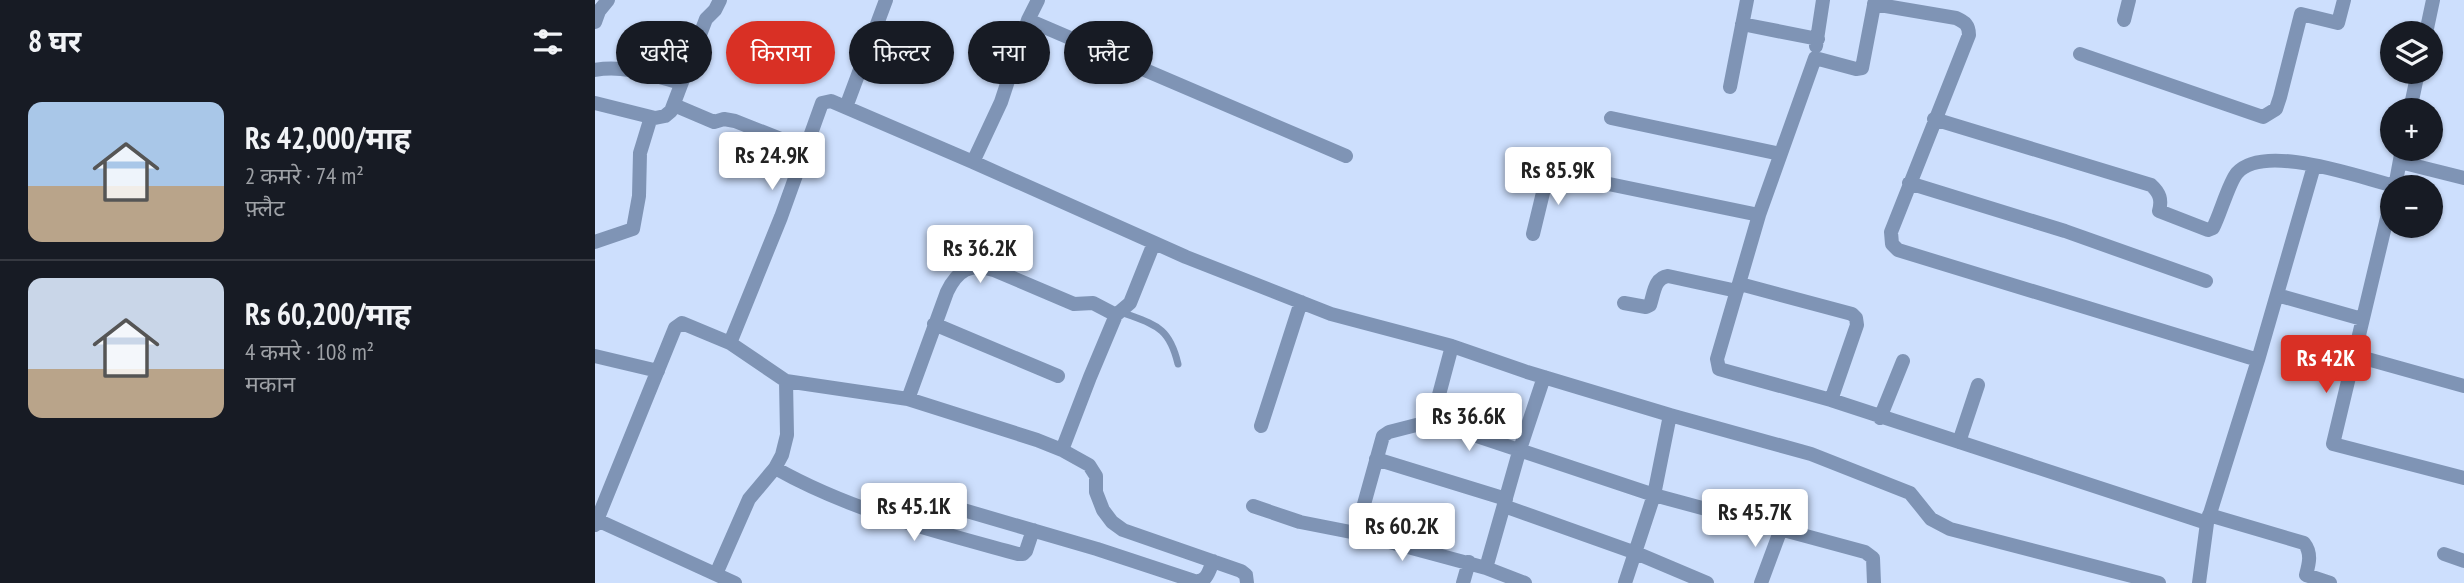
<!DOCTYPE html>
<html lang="hi">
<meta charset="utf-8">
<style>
:root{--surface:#171b24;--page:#242831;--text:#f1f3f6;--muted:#9ea1a6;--line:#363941;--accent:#d93025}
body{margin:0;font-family:"PT Sans Narrow","Noto Sans Devanagari",sans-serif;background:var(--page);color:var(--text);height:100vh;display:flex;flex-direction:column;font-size:26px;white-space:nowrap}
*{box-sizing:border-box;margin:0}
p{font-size:23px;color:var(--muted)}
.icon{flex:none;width:38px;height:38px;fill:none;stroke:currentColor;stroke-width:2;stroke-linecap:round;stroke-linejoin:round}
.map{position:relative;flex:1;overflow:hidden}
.details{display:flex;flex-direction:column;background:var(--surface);width:595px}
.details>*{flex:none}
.hud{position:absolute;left:21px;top:21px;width:665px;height:63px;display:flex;gap:14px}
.buttons{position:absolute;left:1785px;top:21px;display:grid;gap:14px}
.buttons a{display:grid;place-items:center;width:63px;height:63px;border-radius:50%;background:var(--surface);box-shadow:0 2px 5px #0004;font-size:35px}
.price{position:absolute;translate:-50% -60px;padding:0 16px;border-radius:7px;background:#fff;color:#222;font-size:23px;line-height:46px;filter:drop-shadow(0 2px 4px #0008)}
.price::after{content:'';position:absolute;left:50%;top:42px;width:21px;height:16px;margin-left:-10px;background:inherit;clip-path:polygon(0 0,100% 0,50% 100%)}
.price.active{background:var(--accent);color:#fff}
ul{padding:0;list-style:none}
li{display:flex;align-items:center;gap:21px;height:175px;padding:0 28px}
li+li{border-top:2px solid var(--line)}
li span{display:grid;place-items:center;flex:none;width:196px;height:140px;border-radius:14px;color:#555}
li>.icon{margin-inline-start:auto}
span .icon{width:84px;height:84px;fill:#fffc;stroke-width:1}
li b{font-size:30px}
h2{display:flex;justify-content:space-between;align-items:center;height:84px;padding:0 28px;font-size:30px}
.pill{padding:0 24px;border-radius:32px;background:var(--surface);box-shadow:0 2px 5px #0004;font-size:24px;line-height:63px}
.pill.active{background:var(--accent);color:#fff}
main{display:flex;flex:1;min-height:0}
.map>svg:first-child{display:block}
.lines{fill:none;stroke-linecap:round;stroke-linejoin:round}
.lane{stroke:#7f94b5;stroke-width:7}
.street{stroke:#7f94b5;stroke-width:14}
</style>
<main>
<section class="details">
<h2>8 घर<svg class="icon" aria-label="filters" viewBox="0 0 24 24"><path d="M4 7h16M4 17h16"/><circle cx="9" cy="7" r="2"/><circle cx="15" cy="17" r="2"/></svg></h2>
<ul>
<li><span style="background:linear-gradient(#a9c7e8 60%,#b9a48a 0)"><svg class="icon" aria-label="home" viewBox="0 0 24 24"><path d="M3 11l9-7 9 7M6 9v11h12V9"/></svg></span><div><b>Rs 42,000/माह</b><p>2 कमरे · 74 m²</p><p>फ़्लैट</p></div></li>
<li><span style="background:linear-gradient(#c9d6e8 65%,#b9a48a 0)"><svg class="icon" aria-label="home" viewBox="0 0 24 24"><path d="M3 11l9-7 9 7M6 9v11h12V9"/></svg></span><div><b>Rs 60,200/माह</b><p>4 कमरे · 108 m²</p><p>मकान</p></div></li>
</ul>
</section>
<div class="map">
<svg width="1869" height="583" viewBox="0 0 1869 583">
<rect width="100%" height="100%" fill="#cddffd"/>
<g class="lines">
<path class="lane" d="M 526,312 C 560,325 574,326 583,364"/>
<path class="street" d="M 1280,0 L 1267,68 L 1261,69 L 1220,58 L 1164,215 L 1122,359 L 1124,369 L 1236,400 L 1612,523
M 1279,4 L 1361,18 C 1370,22 1374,25 1374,35 L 1296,232 L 1297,244 L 1303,250 L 1663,360 L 1612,523 L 1604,583
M 433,20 L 751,156
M 1529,20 L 1534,0
M 0,22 L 4,11 L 13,0
M 1147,24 L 1223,39
M 1831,33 L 1838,0
M 1221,46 L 1228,0
M 1485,54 L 1668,117 L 1681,109 L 1685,97 L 1706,14 L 1743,23 L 1749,0
M 0,70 C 28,64 60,76 86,83
M 1135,87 L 1152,0
M 0,103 L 60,118 L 70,116 L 76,111 L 111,19 L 120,10 L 125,0
M 79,105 L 119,122 L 129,119 L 140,121 L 211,149
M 251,107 L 291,0
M 1815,110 L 1823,72
M 1016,118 L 1185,154
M 1339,119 L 1556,185 C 1565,193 1567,200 1564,211 L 1613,230 L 1618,228 C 1625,215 1634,182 1642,173 C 1669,142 1766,178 1800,186
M 378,162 L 591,257 L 736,314 L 857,346 L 932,372 L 1075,415 L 1059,495 L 1270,552 L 1278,558 L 1279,583
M 1805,162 L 1869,178
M 917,164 L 1164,215
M 1314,183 L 1470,231 L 1611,281
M 1800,187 L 1807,149
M 1797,197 L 1738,444 L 1869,478
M 938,234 L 953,172
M 0,242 L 38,229 L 44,196 L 45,153 L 56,117
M 1145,284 L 1257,314 L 1261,318 L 1262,325 L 1236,400
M 1682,295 L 1767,319
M 1029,303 L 1051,307 L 1055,305 C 1059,294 1059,278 1073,276 L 1142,291
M 339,324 L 463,376
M 135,343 L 186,217 L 227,103 L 236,101 L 378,162 L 406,102 L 433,20 L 443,0
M 857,346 L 837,421 L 794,432 L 788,436 L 761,533 L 891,568 L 924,452 L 949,377
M 1758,355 L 1869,386
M 0,356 L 63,371
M 1663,360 L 1719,166
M 313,399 L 352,292 C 362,271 375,262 399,270 L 479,304 L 498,303 L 521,315
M 1075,415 L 1216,454 L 1315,493 L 1336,519 L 1355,529 L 1564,583
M 1285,418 L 1308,361
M 837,421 L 1059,495 L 1030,583
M 666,426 L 706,302
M 1364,442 L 1383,385
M 467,450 L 495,377 L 521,315 L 535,303 L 559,243
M 781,459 L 911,499
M 180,468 C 256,511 339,531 423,554 L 428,554 L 431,551 L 438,530
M 310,493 L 502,549 L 599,581 C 612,583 614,571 618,561
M 658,506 L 705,522 L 761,533
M 909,506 L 1041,553 L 1112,583
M 1614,515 L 1709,543 C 1717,553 1714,564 1711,575 L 1735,583
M 0,519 L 140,583
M 0,525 L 80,328 L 87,323 L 135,343 L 191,381 L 313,399 L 442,440 L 467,450 L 494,465 L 501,476 L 501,492 L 508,510 L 517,522 L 528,530 L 646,571 L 651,575 L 652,583
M 1849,554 L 1869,561
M 891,568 L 930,583
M 121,574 L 154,499 L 180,468 L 187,455 L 192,435 L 191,381
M 868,583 L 874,562
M 1166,583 L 1186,529"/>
</g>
</svg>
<div class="buttons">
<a><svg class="icon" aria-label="layers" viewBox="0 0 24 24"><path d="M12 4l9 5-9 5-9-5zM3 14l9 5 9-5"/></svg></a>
<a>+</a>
<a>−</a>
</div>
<b class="price" style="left:177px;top:192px">Rs 24.9K</b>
<b class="price" style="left:963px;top:207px">Rs 85.9K</b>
<b class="price" style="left:385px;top:285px">Rs 36.2K</b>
<b class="price active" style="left:1731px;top:395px">Rs 42K</b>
<b class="price" style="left:874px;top:453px">Rs 36.6K</b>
<b class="price" style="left:319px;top:543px">Rs 45.1K</b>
<b class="price" style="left:1160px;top:549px">Rs 45.7K</b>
<b class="price" style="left:807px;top:563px">Rs 60.2K</b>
<div class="hud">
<a class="pill">खरीदें</a>
<a class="pill active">किराया</a>
<a class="pill">फ़िल्टर</a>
<a class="pill">नया</a>
<a class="pill">फ़्लैट</a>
</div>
</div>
</main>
